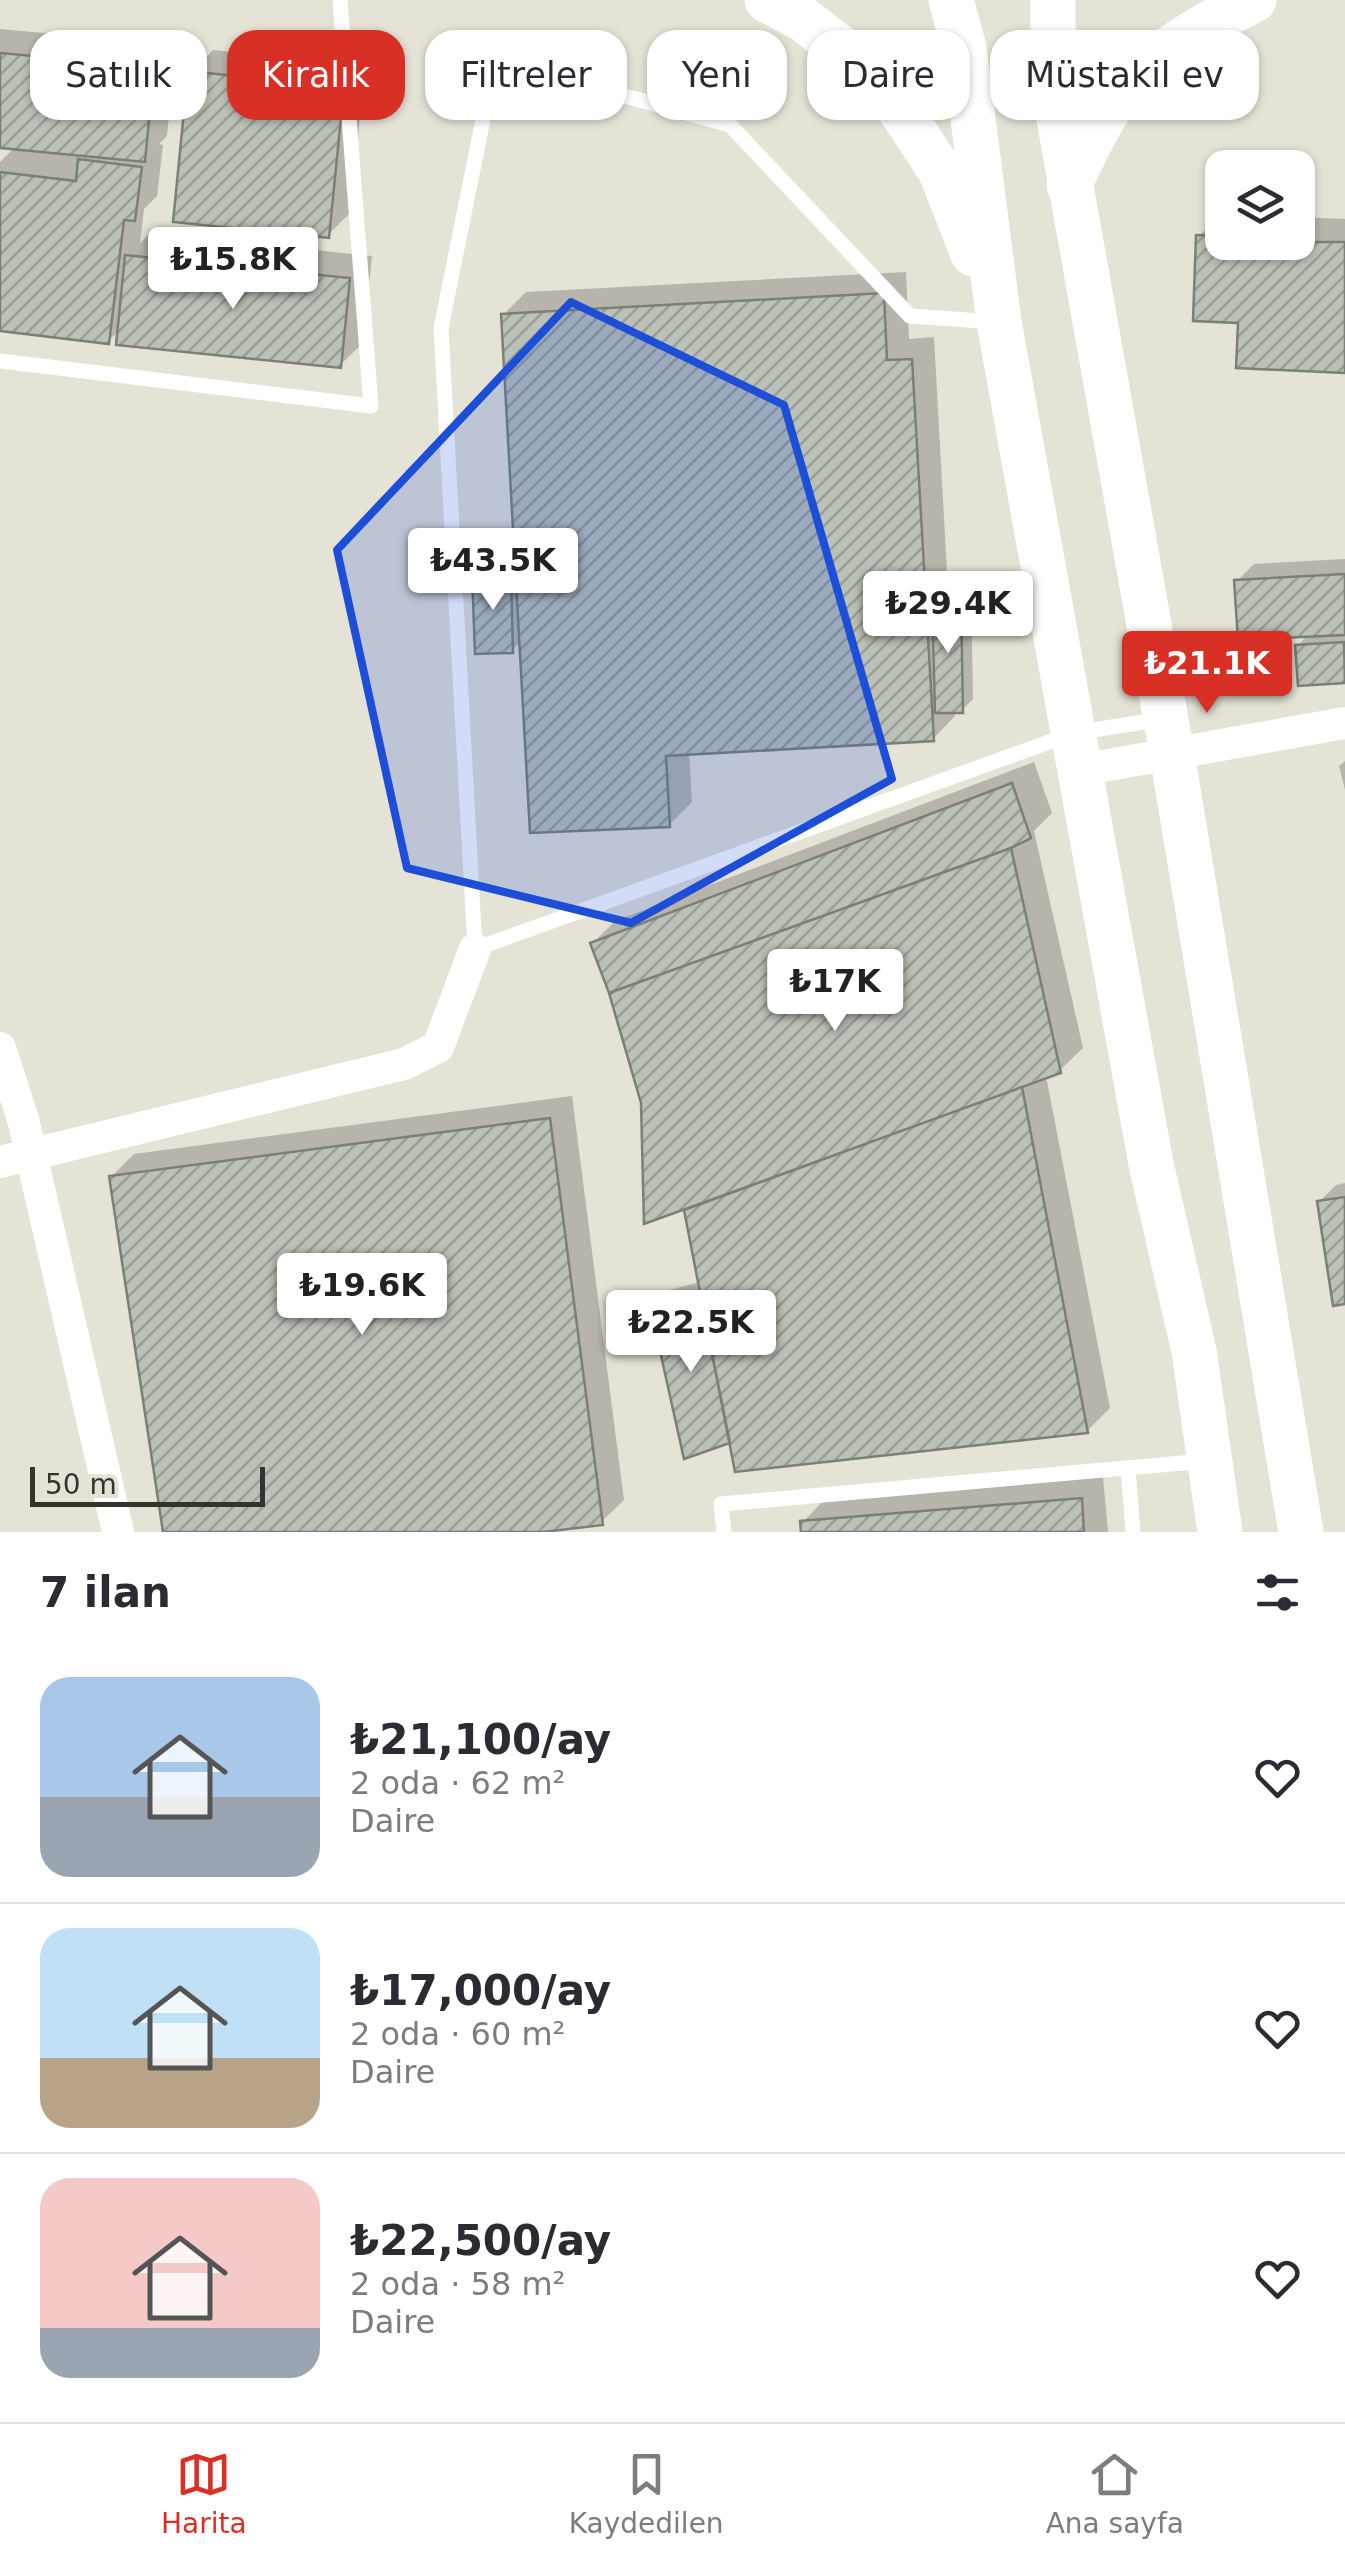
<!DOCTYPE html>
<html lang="tr">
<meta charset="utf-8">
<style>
:root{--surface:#fff;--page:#f2f2f3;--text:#2b2b33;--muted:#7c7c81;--line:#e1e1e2;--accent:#d93025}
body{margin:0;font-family:"DejaVu Sans",sans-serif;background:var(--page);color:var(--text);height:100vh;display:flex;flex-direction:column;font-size:38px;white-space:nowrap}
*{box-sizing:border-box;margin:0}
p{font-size:32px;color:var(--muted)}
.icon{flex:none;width:55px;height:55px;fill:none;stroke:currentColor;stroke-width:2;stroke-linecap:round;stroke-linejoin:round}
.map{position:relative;height:1532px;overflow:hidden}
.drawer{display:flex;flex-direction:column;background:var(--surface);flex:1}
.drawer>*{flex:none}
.banner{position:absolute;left:30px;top:30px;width:1285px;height:90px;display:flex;gap:20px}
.buttons{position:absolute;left:1205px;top:150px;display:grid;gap:20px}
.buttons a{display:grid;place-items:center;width:110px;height:110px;border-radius:20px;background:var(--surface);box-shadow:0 2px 8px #0004;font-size:50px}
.scale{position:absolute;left:30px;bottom:25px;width:235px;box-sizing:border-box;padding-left:10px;border:5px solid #34332e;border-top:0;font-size:28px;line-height:35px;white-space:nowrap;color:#34332e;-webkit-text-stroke:8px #e5e2d6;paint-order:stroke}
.price{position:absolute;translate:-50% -85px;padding:0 22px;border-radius:10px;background:#fff;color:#222;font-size:32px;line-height:65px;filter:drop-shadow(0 2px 5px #0008)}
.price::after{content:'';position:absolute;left:50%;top:60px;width:30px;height:22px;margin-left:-15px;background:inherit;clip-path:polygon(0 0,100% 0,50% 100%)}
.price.on{background:var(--accent);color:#fff}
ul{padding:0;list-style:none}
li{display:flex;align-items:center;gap:30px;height:250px;padding:0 40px}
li+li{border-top:2px solid var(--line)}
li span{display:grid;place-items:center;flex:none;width:280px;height:200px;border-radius:30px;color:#555}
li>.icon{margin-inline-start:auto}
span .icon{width:120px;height:120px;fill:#fffc;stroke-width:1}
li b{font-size:42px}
h2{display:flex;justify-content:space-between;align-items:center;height:120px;padding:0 40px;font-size:42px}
.chip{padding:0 35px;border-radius:30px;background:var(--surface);box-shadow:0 2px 8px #0004;font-size:35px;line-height:90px}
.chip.on{background:var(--accent);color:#fff}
.menu{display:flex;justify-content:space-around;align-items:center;height:140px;border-top:2px solid var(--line);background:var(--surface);font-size:28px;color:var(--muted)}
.menu a{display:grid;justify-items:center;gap:5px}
.menu .on{color:var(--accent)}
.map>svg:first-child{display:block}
.shadow{fill:#0003}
.building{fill:url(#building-hatch);stroke:#7b8076;stroke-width:2.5}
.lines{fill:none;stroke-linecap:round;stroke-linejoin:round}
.lane{stroke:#fff;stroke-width:15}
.street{stroke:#fff;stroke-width:32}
.secondary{stroke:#fff;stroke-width:45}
.marked{fill:#1d4ed8;fill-opacity:0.2;stroke:#1d4ed8;stroke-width:8;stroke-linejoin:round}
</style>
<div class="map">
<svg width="1345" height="1532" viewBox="0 0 1345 1532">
<defs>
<pattern id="building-hatch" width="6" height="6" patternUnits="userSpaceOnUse" patternTransform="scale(2.5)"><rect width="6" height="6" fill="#bbc1b6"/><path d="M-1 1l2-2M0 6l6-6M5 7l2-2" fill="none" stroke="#999d94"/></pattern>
</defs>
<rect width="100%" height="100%" fill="#e5e2d6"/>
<path class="shadow" d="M 0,29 L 176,45 L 167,136 L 159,144 L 163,145 L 157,196 L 144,209 L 140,243 L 150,233 L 372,256 L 363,343 L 340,365 L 120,330 L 108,341 L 0,329 L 0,162 L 15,147 L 0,146 Z
M 213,50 L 365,65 L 351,212 L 328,235 L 191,73 Z
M 1221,214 L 1222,242 L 1298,242 L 1298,217 L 1345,219 L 1345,370 L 1241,321 L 1199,236 Z
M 906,272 L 909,339 L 934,337 L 948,590 L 971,589 L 973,699 L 962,710 L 955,710 L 955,716 L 933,739 L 689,752 L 692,802 L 669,825 L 522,641 L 512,650 L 475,574 L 486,563 L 517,562 L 503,315 L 526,292 Z
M 1345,559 L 1345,680 L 1300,683 L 1297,646 L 1309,634 L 1237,581 L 1254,564 Z
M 1345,761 L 1345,790 L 1339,766 Z
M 1034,762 L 1052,813 L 1034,831 L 1083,1048 L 1060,1070 L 1046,1076 L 1110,1408 L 1087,1431 L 732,1440 L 652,1307 L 669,1290 L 701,1282 L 686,1207 L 643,1103 L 612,992 L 593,943 L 615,921 Z
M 572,1096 L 624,1500 L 601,1522 L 522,1532 L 165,1532 L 111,1177 L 134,1154 Z
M 1345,1183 L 1345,1302 L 1319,1202 L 1336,1185 Z
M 1103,1477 L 1108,1532 L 803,1532 L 803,1522 L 825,1499 Z"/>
<path class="building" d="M 0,53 L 154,67 L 145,162 L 0,148 Z
M 188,71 L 344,87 L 329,238 L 173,222 Z
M 78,159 L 142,167 L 135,221 L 124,220 L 109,344 L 0,331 L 0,172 L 76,181 Z
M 1196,235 L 1222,236 L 1222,242 L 1345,242 L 1345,373 L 1236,368 L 1238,323 L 1193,321 Z
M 125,255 L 350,278 L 341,368 L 116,345 Z
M 884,293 L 887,360 L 912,359 L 934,741 L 666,756 L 670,827 L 530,833 L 501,314 Z
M 511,572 L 513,653 L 475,654 L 472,573 Z
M 1345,574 L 1345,635 L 1238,640 L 1234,580 Z
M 932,600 L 961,600 L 963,713 L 935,713 Z
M 1344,642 L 1345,683 L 1298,686 L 1295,645 Z
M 1012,783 L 1031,838 L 1011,848 L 609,993 L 590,943 Z
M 1011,848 L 1061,1073 L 644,1224 L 641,1103 L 609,993 Z
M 1022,1087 L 1088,1433 L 735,1472 L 684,1210 Z
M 550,1118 L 603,1525 L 543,1532 L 163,1532 L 109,1176 Z
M 1345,1197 L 1345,1304 L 1333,1306 L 1317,1201 Z
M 700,1294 L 730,1443 L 684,1459 L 650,1306 Z
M 1082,1498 L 1084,1532 L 801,1532 L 800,1521 Z"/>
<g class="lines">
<path class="lane" d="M 996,322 L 910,316 L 730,125 L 495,60 L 441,328 L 475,949 L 1074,733 L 1162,719
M 0,361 L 371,406 L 340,0
M 1128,1468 L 1133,1532
M 724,1532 L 721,1504 L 1205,1461"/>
<path class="street" d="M 1080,770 L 1345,723
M 0,1048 L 23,1119 L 118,1532
M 0,1162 L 404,1064 L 438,1047 L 475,949"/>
<path class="secondary" d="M 767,0 L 803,19 L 880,79 L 941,172 L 973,254
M 951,0 L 964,48 L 999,322 L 1151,1164 L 1194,1351 L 1220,1532
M 1053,0 L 1053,85 L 1172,754 L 1301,1532
M 1069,185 C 1082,160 1094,130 1110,108 C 1146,57 1199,27 1254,0"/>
</g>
<path class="marked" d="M 571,302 L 784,405 L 892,779 L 631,923 L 407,868 L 337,550 Z"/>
</svg>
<div class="buttons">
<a><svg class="icon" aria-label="layers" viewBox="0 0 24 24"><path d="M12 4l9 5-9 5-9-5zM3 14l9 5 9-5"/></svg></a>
</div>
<div class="scale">50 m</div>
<b class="price" style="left:233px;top:312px">₺15.8K</b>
<b class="price" style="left:493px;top:613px">₺43.5K</b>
<b class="price" style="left:948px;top:656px">₺29.4K</b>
<b class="price on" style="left:1207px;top:716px">₺21.1K</b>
<b class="price" style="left:835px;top:1034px">₺17K</b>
<b class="price" style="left:362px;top:1338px">₺19.6K</b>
<b class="price" style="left:691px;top:1375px">₺22.5K</b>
<div class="banner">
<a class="chip">Satılık</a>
<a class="chip on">Kiralık</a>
<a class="chip">Filtreler</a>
<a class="chip">Yeni</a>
<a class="chip">Daire</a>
<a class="chip">Müstakil ev</a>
</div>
</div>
<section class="drawer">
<h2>7 ilan<svg class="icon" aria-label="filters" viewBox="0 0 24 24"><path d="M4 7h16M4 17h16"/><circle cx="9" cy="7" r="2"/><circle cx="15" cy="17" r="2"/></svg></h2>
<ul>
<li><span style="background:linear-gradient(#a9c7e8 60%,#9aa5b1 0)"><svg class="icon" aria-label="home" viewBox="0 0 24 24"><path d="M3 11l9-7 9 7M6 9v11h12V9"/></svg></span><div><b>₺21,100/ay</b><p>2 oda · 62 m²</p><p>Daire</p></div><svg class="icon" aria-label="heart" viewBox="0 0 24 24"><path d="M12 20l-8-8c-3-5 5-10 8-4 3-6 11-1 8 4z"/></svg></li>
<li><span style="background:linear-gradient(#bfe0f5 65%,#b9a48a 0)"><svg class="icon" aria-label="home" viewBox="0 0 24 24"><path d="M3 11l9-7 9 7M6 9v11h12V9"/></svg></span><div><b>₺17,000/ay</b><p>2 oda · 60 m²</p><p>Daire</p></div><svg class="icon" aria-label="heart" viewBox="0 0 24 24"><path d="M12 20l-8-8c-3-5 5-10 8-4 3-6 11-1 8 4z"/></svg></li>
<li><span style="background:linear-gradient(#f6c9c9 75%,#9aa5b1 0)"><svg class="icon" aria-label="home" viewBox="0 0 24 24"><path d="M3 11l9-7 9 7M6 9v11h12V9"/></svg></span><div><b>₺22,500/ay</b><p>2 oda · 58 m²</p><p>Daire</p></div><svg class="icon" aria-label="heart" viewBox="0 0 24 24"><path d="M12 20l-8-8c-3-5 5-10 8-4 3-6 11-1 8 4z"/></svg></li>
</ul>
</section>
<nav class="menu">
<a class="on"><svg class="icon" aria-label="map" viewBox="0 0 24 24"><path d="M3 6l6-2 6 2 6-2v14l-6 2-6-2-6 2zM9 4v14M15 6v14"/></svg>Harita</a>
<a><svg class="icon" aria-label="saved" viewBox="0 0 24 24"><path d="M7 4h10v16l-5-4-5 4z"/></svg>Kaydedilen</a>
<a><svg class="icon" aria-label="home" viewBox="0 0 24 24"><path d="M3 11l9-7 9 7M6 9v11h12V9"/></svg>Ana sayfa</a>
</nav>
